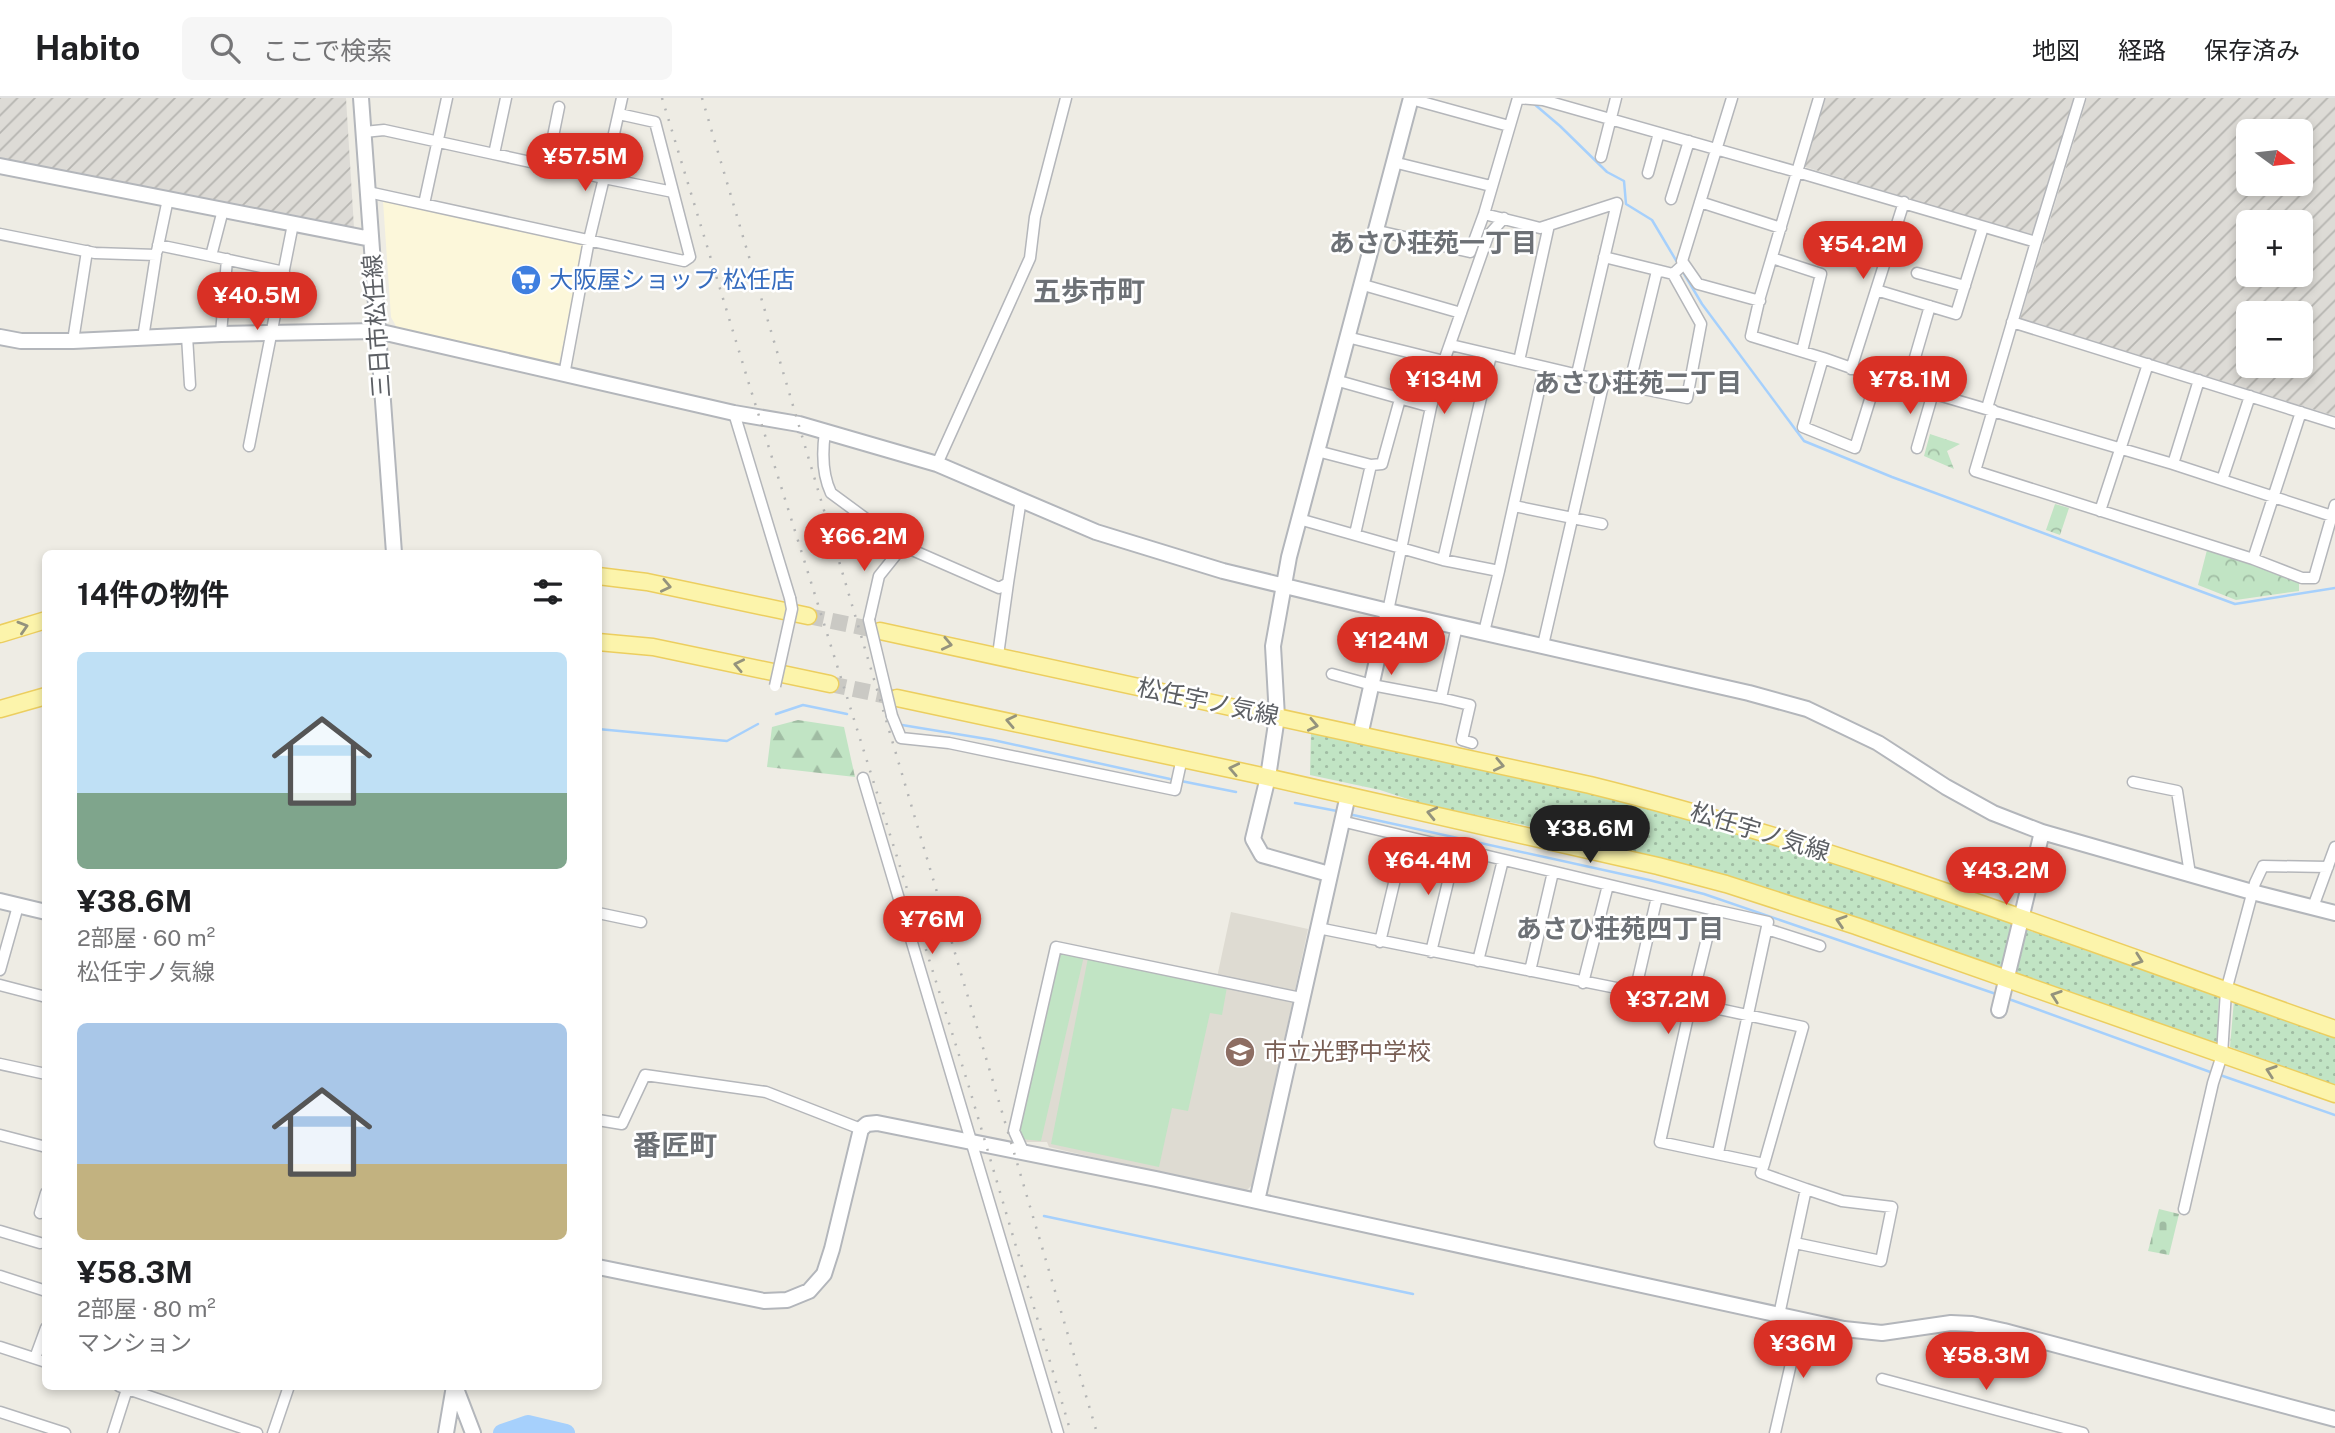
<!DOCTYPE html>
<html lang="ja">
<meta charset="utf-8">
<style>
:root{--surface:#fff;--page:#f6f6f6;--text:#202124;--muted:#757577;--line:#e0e0e0;--accent:#d93025}
body{margin:0;font-family:"Public Sans","Noto Sans JP",sans-serif;background:var(--page);color:var(--text);height:100vh;display:flex;flex-direction:column;font-size:26px;white-space:nowrap}
*{box-sizing:border-box;margin:0}
p{font-size:23px;color:var(--muted)}
.icon{flex:none;width:38px;height:38px;fill:none;stroke:currentColor;stroke-width:2;stroke-linecap:round;stroke-linejoin:round}
.map{position:relative;flex:1;overflow:hidden}
.side{position:absolute;left:42px;top:452px;width:560px;height:840px;display:flex;flex-direction:column;background:var(--surface);border-radius:10px;box-shadow:0 4px 10px #0003}
.side>*{flex:none}
.needle{width:46px;rotate:105deg}
.controls{position:absolute;left:2236px;top:21px;display:grid;gap:14px}
.controls a{display:grid;place-items:center;width:77px;height:77px;border-radius:10px;background:var(--surface);box-shadow:0 4px 10px #0003;font-size:35px}
.price{position:absolute;translate:-50% -60px;padding:0 16px;border-radius:24px;background:var(--accent);color:#fff;font-size:23px;line-height:46px;filter:drop-shadow(0 2px 4px #0008)}
.price::after{content:'';position:absolute;left:50%;top:42px;width:21px;height:16px;margin-left:-10px;background:inherit;clip-path:polygon(0 0,100% 0,50% 100%)}
.price.selected{background:#222;color:#fff}
ul{padding:0;list-style:none}
li{display:grid;align-content:center;gap:14px;height:371px;padding:0 35px}
li span{display:grid;place-items:center;height:217px;border-radius:10px;color:#555}
li>.icon{margin-inline-start:auto}
span .icon{width:126px;height:126px;fill:#fffc;stroke-width:1}
li b{font-size:30px}
h2{display:flex;justify-content:space-between;align-items:center;height:84px;padding:0 35px;font-size:30px}
header{display:flex;align-items:center;gap:42px;box-sizing:border-box;height:98px;padding:0 35px;background:var(--surface);border-bottom:2px solid var(--line)}
header strong{font-size:33px}
nav{display:flex;gap:38px;margin-inline-start:auto;font-size:24px}
.search{width:490px;height:63px;background:var(--page);display:flex;align-items:center;gap:18px;box-sizing:border-box;padding:0 24px;border-radius:10px;color:var(--muted);font-size:26px}
.map>svg:first-child{display:block}
.commercial{fill:#fcf7da}
.industrial{fill:url(#industrial-furrows);fill-rule:evenodd}
.education{fill:#dedbd2}
.grass{fill:url(#grass-dots)}
.forest{fill:url(#forest-firs)}
.cemetery{fill:url(#cemetery-stones)}
.park{fill:url(#park-crowns)}
.pitch{fill:#c1e4c4}
.lines{fill:none;stroke-linecap:round;stroke-linejoin:round}
.stream{stroke:#a6d0fc;stroke-width:2.5}
.river{stroke:#a6d0fc;stroke-width:18}
.primary-tunnel{stroke:#cac9c4;stroke-width:16;stroke-dasharray:16 8;stroke-linecap:butt}
.street-casing{stroke:#b4b6ba;stroke-width:13}
.secondary-casing{stroke:#b3b6bb;stroke-width:18}
.primary-casing{stroke:#ecce5f;stroke-width:19}
.street{stroke:#fff;stroke-width:10}
.secondary{stroke:#fff;stroke-width:14}
.primary{stroke:#fcf4ab;stroke-width:16}
.rail{stroke:#b4b5b5;stroke-width:2.5;stroke-dasharray:2 9;stroke-linecap:butt}
.street-bridge-casing{stroke:#b4b6ba;stroke-width:13;stroke-linecap:butt}
.street-bridge{stroke:#fff;stroke-width:10}
.oneway{stroke:#94937d}
.labels{text-anchor:middle;stroke-width:5;stroke-linejoin:round;paint-order:stroke}
.shop-label{font-size:24px;fill:#366cbe;stroke:#fff;text-anchor:start}
.street-label{font-size:24px;fill:#5c5f64;stroke:#fff}
.education-label{font-size:24px;fill:#785e54;stroke:#fff;text-anchor:start}
.neighbourhood-label{font-size:26px;font-weight:bold;fill:#6d7176;stroke:#fff}
.quarter-label{font-size:28px;font-weight:bold;fill:#6d7176;stroke:#fff}
</style>
<header>
<strong>Habito</strong>
<div class="search"><svg class="icon" aria-label="search" viewBox="0 0 24 24"><circle cx="10" cy="10" r="6"/><path d="M15 15l6 6"/></svg>ここで検索</div>
<nav><a>地図</a><a>経路</a><a>保存済み</a></nav>
</header>
<div class="map">
<svg width="2335" height="1335" viewBox="0 0 2335 1335">
<defs>
<pattern id="industrial-furrows" width="10" height="10" patternUnits="userSpaceOnUse" patternTransform="scale(1.75)"><rect width="10" height="10" fill="#dddbd6"/><path d="M-1 1l2-2M0 10L10 0M9 11l2-2" fill="none" stroke="#b6b5b1"/></pattern>
<pattern id="grass-dots" width="8" height="8" patternUnits="userSpaceOnUse" patternTransform="scale(1.75)"><rect width="8" height="8" fill="#c1e4c4"/><path d="M2 2h.1M6 6h.1" fill="none" stroke="#a0bca3" stroke-width="1.8" stroke-linecap="round"/></pattern>
<pattern id="forest-firs" width="22" height="20" patternUnits="userSpaceOnUse" patternTransform="scale(1.75)"><rect width="22" height="20" fill="#c1e4c4"/><path d="M5 1l3.5 6h-7zM16 11l3.5 6h-7z" fill="#a0bca3"/></pattern>
<pattern id="cemetery-stones" width="16" height="16" patternUnits="userSpaceOnUse" patternTransform="scale(1.75)"><rect width="16" height="16" fill="#c1e4c4"/><path d="M2 7V4a2 2 0 0 1 4 0v3zM10 15v-3a2 2 0 0 1 4 0v3z" fill="#a0bca3"/></pattern>
<pattern id="park-crowns" width="20" height="18" patternUnits="userSpaceOnUse" patternTransform="scale(1.75)"><rect width="20" height="18" fill="#c1e4c4"/><path d="M2 6a3 3 0 1 1 6 0M12 15a3 3 0 1 1 6 0" fill="none" stroke="#a0bca3"/></pattern>
</defs>
<rect width="100%" height="100%" fill="#eeece4"/>
<path class="commercial" d="M 383,103 L 585,144 L 559,265 L 555,269 L 397,230 L 391,219 Z"/>
<path class="industrial" d="M 0,0 L 346,0 L 354,130 L 0,62 Z
M 1823,0 L 2074,0 L 2032,138 L 1802,68 Z
M 2087,0 L 2335,0 L 2335,318 L 2020,221 ZM 2301,33 L 2301,86 L 2249,86 L 2249,33 ZM 2301,124 L 2301,177 L 2249,177 L 2249,124 ZM 2249,215 L 2301,215 L 2301,268 L 2249,268 Z"/>
<path class="education" d="M 1231,814 L 1308,831 L 1254,1085 L 1248,1091 L 1242,1094 L 1049,1049 L 1047,1044 L 1022,1044 L 1059,854 L 1216,884 Z"/>
<path class="grass" d="M 1311,634 C 1432,661 1554,684 1674,716 C 1788,746 1900,786 2012,826 L 2002,870 L 1779,794 L 1700,771 L 1552,733 L 1423,706 L 1380,692 L 1310,677 Z
M 2025,831 L 2219,899 L 2217,946 L 2015,876 Z
M 2234,902 L 2335,938 L 2335,987 L 2230,949 Z"/>
<path class="forest" d="M 798,622 L 844,629 L 855,679 L 767,669 L 772,629 Z"/>
<path class="cemetery" d="M 2159,1111 L 2179,1116 L 2169,1157 L 2148,1153 Z"/>
<path class="park" d="M 1930,336 L 1960,346 L 1947,353 L 1954,371 L 1924,358 Z
M 2055,406 L 2069,410 L 2060,437 L 2046,432 Z
M 2207,452 L 2257,467 L 2299,485 L 2299,493 L 2236,502 L 2198,487 Z"/>
<path class="pitch" d="M 1061,852 L 1084,858 L 1041,1043 L 1021,1041 L 1019,1030 L 1057,858 Z
M 1088,860 L 1227,889 L 1222,917 L 1210,915 L 1188,1013 L 1172,1010 L 1159,1069 L 1051,1046 Z"/>
<g class="lines">
<path class="stream" d="M 1533,5 L 1560,28 L 1607,74 L 1624,83 L 1626,106 L 1652,122 L 1702,206 L 1804,343 L 1892,379 L 2235,506 L 2335,490
M 43,535 L 46,535
M 776,616 L 803,607 L 847,616
M 902,627 L 993,642 L 1170,681
M 598,631 L 727,643 L 758,626
M 1181,683 L 1236,694
M 1295,705 L 1337,713
M 1353,717 L 1649,782 L 1704,796 L 1996,896
M 2006,900 L 2213,975
M 2220,977 L 2335,1017
M 1044,1118 L 1413,1196"/>
<path class="river" d="M 502,1335 L 528,1326 L 566,1335"/>
<path class="primary-tunnel" d="M 808,518 L 880,533
M 830,586 L 897,600"/>
<g class="street-casing">
<path id="street" d="M 506,0 L 494,56 L 604,80 L 589,142 L 564,277
M 622,0 L 604,80 L 673,94
M 1518,0 L 1543,2 L 1797,74 L 1760,199 L 1751,238 L 1823,260 L 1803,329 L 1855,350 L 1877,279 L 2173,366 L 2335,419
M 1732,0 L 1682,163 L 1698,186 L 1760,203
M 1819,0 L 1797,74 L 2036,144 L 1987,310
M 1411,1 L 1509,28
M 364,34 L 384,32 L 494,56
M 1601,59 L 1616,0
M 1393,64 L 1491,88
M 547,68 L 559,9
M 1648,75 L 1659,35
M 368,94 L 684,163 L 690,159 L 655,24 L 619,16
M 1671,101 L 1689,43
M 1700,104 L 1781,130
M 424,106 L 447,0
M 1484,116 L 1540,130 L 1617,105 L 1577,276
M 1374,132 L 1470,154 L 1484,116 L 1518,0
M 0,136 L 95,155 L 156,157 L 143,240
M 2036,144 L 2080,0
M 158,147 L 211,158 L 223,112
M 157,153 L 168,101
M 211,158 L 284,174
M 1604,159 L 1673,176
M 1772,160 L 1821,176 L 1802,253
M 1917,175 L 1965,188
M 1360,186 L 1461,215
M 1876,192 L 1956,216 L 1983,129
M 2012,224 L 2335,325
M 221,236 L 227,161
M 187,238 L 190,287
M 1347,239 L 1444,263
M 73,243 L 87,153
M 1451,247 L 1604,283 L 1543,547
M 1823,260 L 1877,279
M 1519,263 L 1549,127
M 1851,271 L 1904,104
M 1335,282 L 1431,309
M 1604,283 L 1687,300 L 1701,226 L 1673,176 L 1684,166
M 1907,287 L 1930,208
M 1629,288 L 1657,173
M 1993,312 L 1975,373 L 2253,461 L 2302,480 L 2314,480 L 2335,407
M 734,315 L 790,500
M 825,334 C 822,355 822,376 831,395 L 903,448 L 999,490 L 1008,485 L 1021,401
M 249,348 L 293,126
M 1917,350 L 1933,295
M 1317,353 L 1371,367 L 1382,366 L 1400,301
M 937,366 L 1030,160 L 1035,119 L 1066,0
M 2173,366 L 2199,282
M 2222,382 L 2250,298
M 1514,408 L 1602,426
M 2100,413 L 2148,266
M 1299,421 L 1443,462 L 1499,473 L 1544,270
M 1355,436 L 1371,367
M 2253,461 L 2301,314
M 1443,462 L 1491,257
M 1388,513 L 1431,309 L 1444,263 L 1488,138 L 1504,120
M 869,522 L 879,478 L 903,448
M 1484,534 L 1499,473
M 998,557 L 1008,485
M 1332,576 L 1372,587 L 1441,600 L 1457,528
M 1441,600 L 1470,607 L 1462,642 L 1472,645
M 892,618 L 901,640 L 949,645 L 1175,692 L 1182,660
M 863,680 L 1058,1335
M 2133,684 L 2177,693 L 2190,776
M 1341,723 L 1714,812 L 1691,905 L 1803,929 L 1764,1066
M 2313,809 L 2335,749
M 1714,812 L 1768,824 L 1718,1055
M 598,815 L 641,824
M 1318,830 L 1691,905 L 1660,1044 L 1764,1066 L 1761,1075 L 1806,1091 L 1779,1217
M 1767,831 L 1820,848
M 1380,844 L 1405,739
M 1431,854 L 1456,751
M 1478,863 L 1503,762
M 0,872 L 18,808
M 1530,873 L 1553,774
M 1583,885 L 1608,787
M 0,887 L 46,899
M 1635,894 L 1657,799
M 0,966 L 46,976
M 598,1022 L 622,1026 L 645,977 L 766,994 L 861,1031
M 0,1037 L 46,1049
M 1024,1055 L 1014,1033 L 1056,849 L 1301,900
M 2184,1111 L 2213,985 L 2222,957 L 2226,893 L 2255,785 L 2263,768 L 2328,769
M 40,1115 L 46,1095
M 0,1133 L 40,1145
M 1795,1145 L 1881,1163 L 1892,1109 L 1842,1103 L 1806,1091
M 0,1178 L 46,1193
M 0,1249 L 46,1264
M 35,1260 L 46,1230
M 1882,1281 L 2083,1335
M 119,1288 L 257,1335
M 0,1314 L 65,1335
M 113,1335 L 128,1288
M 273,1335 L 289,1288
M 1775,1335 L 1801,1222"/>
</g>
<g class="secondary-casing">
<path id="secondary" d="M 361,0 L 394,455
M 0,68 L 371,141
M 0,239 L 21,243 L 73,243 L 221,236 L 377,233 L 734,315 L 799,326 L 937,366 L 1096,434 L 1223,473 L 1388,513 L 1749,595 L 1807,611 L 1878,645 L 1946,689 L 1993,715 L 2042,734 L 2252,794 L 2335,815
M 1360,638 L 1388,513
M 1329,776 L 1262,757 L 1253,741 L 1268,679 L 1277,619 L 1273,548 L 1289,459 L 1411,0
M 0,803 L 46,814
M 1999,912 L 2042,734
M 1257,1103 L 1348,697
M 598,1169 L 764,1203 L 787,1202 L 809,1193 L 824,1176 L 832,1151 L 861,1031 L 867,1026 L 877,1025 L 1156,1081 L 1844,1231 L 1882,1235 L 1951,1225 L 1972,1226 L 2004,1233 L 2335,1321
M 455,1288 L 473,1335
M 446,1335 L 454,1288"/>
</g>
<g class="primary-casing">
<path id="primary" d="M 598,478 L 647,484 L 808,518
M 880,533 L 1590,687 C 1844,750 2089,845 2335,931
M 0,536 L 46,522
M 598,544 L 653,549 L 830,586
M 897,600 L 1253,676 L 1658,768 L 1726,786 L 1856,828 L 2335,996
M 0,611 L 46,598"/>
</g>
<use href="#street" class="street"/>
<use href="#secondary" class="secondary"/>
<use href="#primary" class="primary"/>
<path class="rail" d="M 662,0 L 749,286 L 969,989 L 1071,1335
M 702,0 L 1097,1335"/>
<g class="street-bridge-casing">
<path id="street-bridge" d="M 869,522 L 892,618
M 775,588 L 792,511 L 790,500"/>
</g>
<use href="#street-bridge" class="street-bridge"/>
</g>
<defs><path id="oneway-chevron" d="M-2-3.5L2.5 0L-2 3.5" fill="none" stroke-width="1.6" stroke-linecap="round" stroke-linejoin="round" transform="scale(1.75)"/></defs>
<g class="oneway">
<use href="#oneway-chevron" transform="translate(666 488) rotate(12)"/>
<use href="#oneway-chevron" transform="translate(23 529) rotate(-17)"/>
<use href="#oneway-chevron" transform="translate(947 546) rotate(12)"/>
<use href="#oneway-chevron" transform="translate(739 567) rotate(-168)"/>
<use href="#oneway-chevron" transform="translate(1011 623) rotate(-168)"/>
<use href="#oneway-chevron" transform="translate(1313 627) rotate(12)"/>
<use href="#oneway-chevron" transform="translate(1499 667) rotate(12)"/>
<use href="#oneway-chevron" transform="translate(1234 671) rotate(-168)"/>
<use href="#oneway-chevron" transform="translate(1432 715) rotate(-167)"/>
<use href="#oneway-chevron" transform="translate(1841 823) rotate(-162)"/>
<use href="#oneway-chevron" transform="translate(2138 862) rotate(19)"/>
<use href="#oneway-chevron" transform="translate(2056 898) rotate(-161)"/>
<use href="#oneway-chevron" transform="translate(2271 973) rotate(-161)"/>
</g>
<defs>
<g id="supermarket-disc" transform="scale(1.575)"><circle r="9.5" fill="#3f7fe0" stroke="#fff"/><path d="M-6-5.5h2.5l.6 2H6L4.5 2H-2.5L-4.4-4H-6ZM-1.5 3.2a1.3 1.3 0 1 0 .1 0ZM3 3.2a1.3 1.3 0 1 0 .1 0Z" fill="#fff"/></g>
<g id="school-disc" transform="scale(1.575)"><circle r="9.5" fill="#8d6e63" stroke="#fff"/><path d="M0-5L7-2L0 1L-7-2ZM-4 1L0 2.5L4 1V4Q0 6-4 4Z" fill="#fff"/></g>
</defs>
<g fill-rule="evenodd">
<use href="#supermarket-disc" x="526" y="182"/>
<use href="#school-disc" x="1240" y="954"/>
</g>
<g class="labels">
<g class="shop-label">
<text x="549" y="190">大阪屋ショップ 松任店</text>
</g>
<g class="street-label">
<text transform="translate(377 228) rotate(-94)" y="8">三日市松任線</text>
<text transform="translate(1208 604) rotate(12)" y="8">松任宇ノ気線</text>
<text transform="translate(1760 734) rotate(17)" y="8">松任宇ノ気線</text>
</g>
<g class="education-label">
<text x="1263" y="962">市立光野中学校</text>
</g>
<g class="neighbourhood-label">
<text x="1433" y="154">あさひ荘苑一丁目</text>
<text x="1638" y="294">あさひ荘苑二丁目</text>
<text x="1620" y="840">あさひ荘苑四丁目</text>
</g>
<g class="quarter-label">
<text x="1089" y="203">五歩市町</text>
<text x="675" y="1057">番匠町</text>
</g>
</g>
</svg>
<div class="controls">
<a><svg class="needle" viewBox="-14 -14 28 28"><path d="M0-13l5 13h-10z" fill="#e53935"/><path d="M0 13l5-13h-10z" fill="#757577"/></svg></a>
<a>+</a>
<a>−</a>
</div>
<b class="price" style="left:585px;top:95px">¥57.5M</b>
<b class="price" style="left:1863px;top:183px">¥54.2M</b>
<b class="price" style="left:257px;top:234px">¥40.5M</b>
<b class="price" style="left:1444px;top:318px">¥134M</b>
<b class="price" style="left:1910px;top:318px">¥78.1M</b>
<b class="price" style="left:864px;top:475px">¥66.2M</b>
<b class="price" style="left:1391px;top:579px">¥124M</b>
<b class="price selected" style="left:1590px;top:767px">¥38.6M</b>
<b class="price" style="left:1428px;top:799px">¥64.4M</b>
<b class="price" style="left:2006px;top:809px">¥43.2M</b>
<b class="price" style="left:932px;top:858px">¥76M</b>
<b class="price" style="left:1668px;top:938px">¥37.2M</b>
<b class="price" style="left:1803px;top:1282px">¥36M</b>
<b class="price" style="left:1986px;top:1294px">¥58.3M</b>
<section class="side">
<h2>14件の物件<svg class="icon" aria-label="filters" viewBox="0 0 24 24"><path d="M4 7h16M4 17h16"/><circle cx="9" cy="7" r="2"/><circle cx="15" cy="17" r="2"/></svg></h2>
<ul>
<li><span style="background:linear-gradient(#bfe0f5 65%,#7fa58c 0)"><svg class="icon" aria-label="home" viewBox="0 0 24 24"><path d="M3 11l9-7 9 7M6 9v11h12V9"/></svg></span><div><b>¥38.6M</b><p>2部屋 · 60 m²</p><p>松任宇ノ気線</p></div></li>
<li><span style="background:linear-gradient(#a9c7e8 65%,#c2b280 0)"><svg class="icon" aria-label="home" viewBox="0 0 24 24"><path d="M3 11l9-7 9 7M6 9v11h12V9"/></svg></span><div><b>¥58.3M</b><p>2部屋 · 80 m²</p><p>マンション</p></div></li>
</ul>
</section>
</div>
